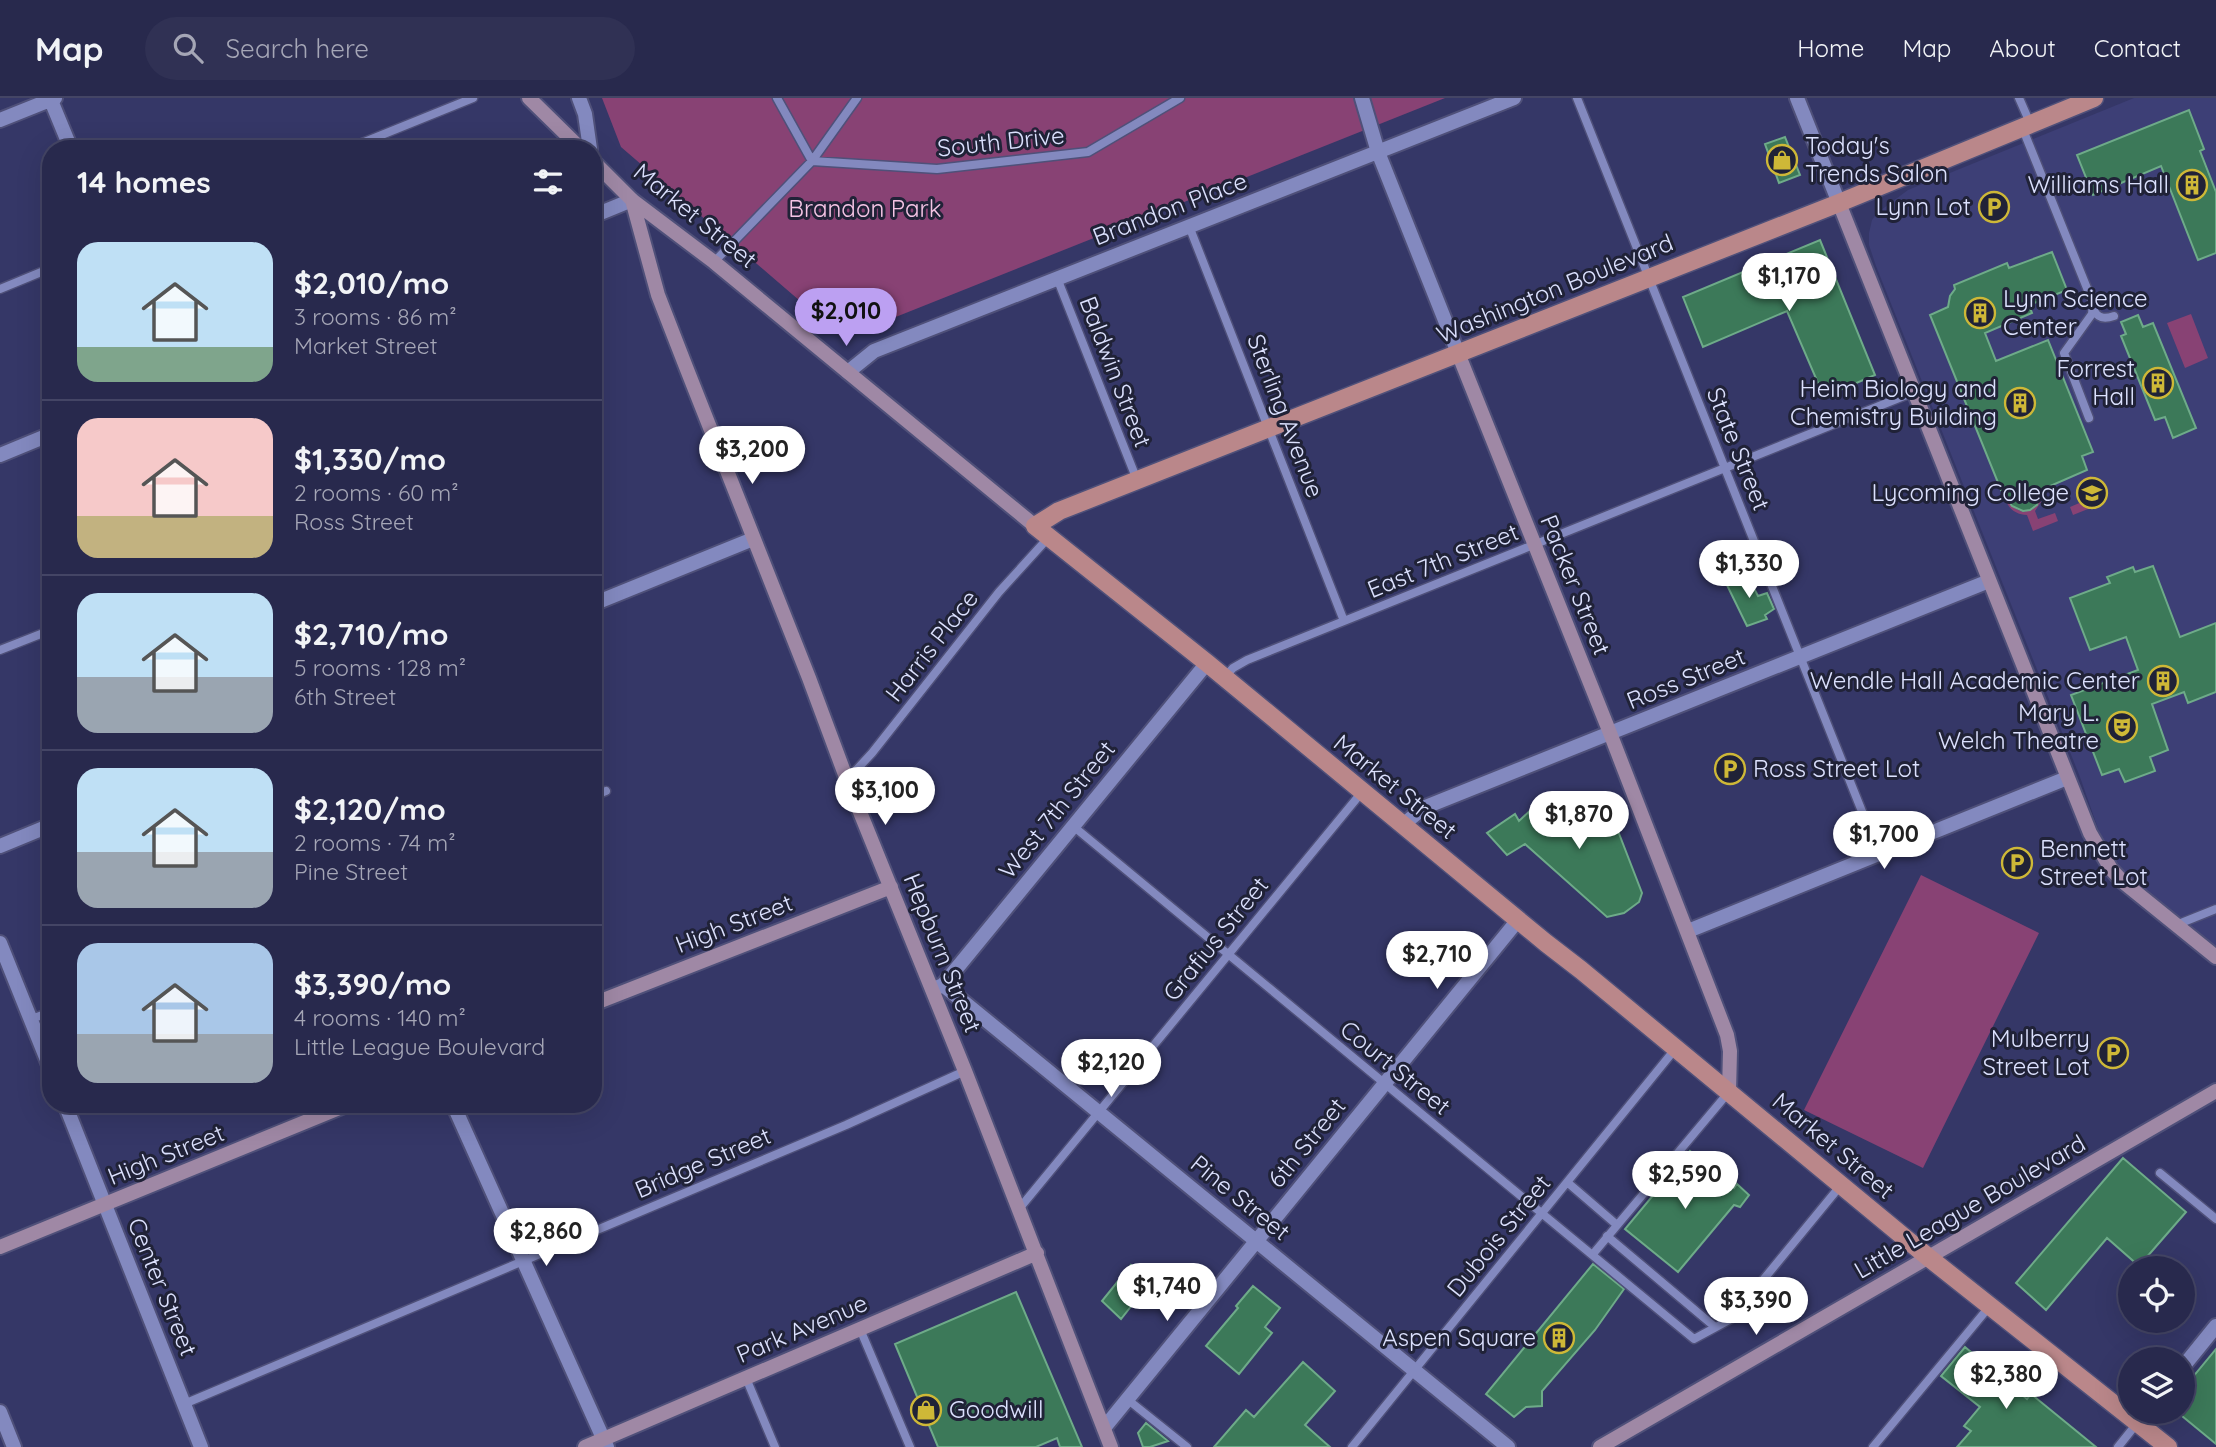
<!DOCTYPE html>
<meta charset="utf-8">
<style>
:root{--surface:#28294d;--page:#303154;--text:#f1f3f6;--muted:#a5a6b6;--line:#444565;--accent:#bca0f2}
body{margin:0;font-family:Quicksand,sans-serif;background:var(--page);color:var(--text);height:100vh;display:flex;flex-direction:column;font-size:26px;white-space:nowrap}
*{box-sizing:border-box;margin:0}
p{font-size:23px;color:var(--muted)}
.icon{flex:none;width:38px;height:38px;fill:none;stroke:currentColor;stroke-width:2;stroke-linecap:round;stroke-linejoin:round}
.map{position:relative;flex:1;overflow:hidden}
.side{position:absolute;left:42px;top:42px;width:560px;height:973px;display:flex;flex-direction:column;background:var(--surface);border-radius:28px;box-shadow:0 7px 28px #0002,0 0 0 2px var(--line)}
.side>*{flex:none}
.controls{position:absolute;left:2118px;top:1158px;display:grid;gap:14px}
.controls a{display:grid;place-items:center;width:77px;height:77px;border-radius:50%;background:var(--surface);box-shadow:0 7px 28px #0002,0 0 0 2px var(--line);font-size:35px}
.price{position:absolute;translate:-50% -60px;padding:0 16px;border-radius:24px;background:#fff;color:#222;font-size:23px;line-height:46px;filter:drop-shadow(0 2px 4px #0008)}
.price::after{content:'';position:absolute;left:50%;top:42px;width:21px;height:16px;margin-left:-10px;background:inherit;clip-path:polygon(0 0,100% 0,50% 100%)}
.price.active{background:var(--accent);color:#111}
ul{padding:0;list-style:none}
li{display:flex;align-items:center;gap:21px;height:175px;padding:0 35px}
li+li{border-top:2px solid var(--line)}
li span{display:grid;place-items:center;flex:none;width:196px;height:140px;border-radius:21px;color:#555}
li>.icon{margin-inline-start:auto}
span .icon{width:84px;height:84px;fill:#fffc;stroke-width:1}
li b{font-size:30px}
h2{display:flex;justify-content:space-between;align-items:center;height:84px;padding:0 35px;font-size:30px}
header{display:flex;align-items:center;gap:42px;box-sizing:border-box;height:98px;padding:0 35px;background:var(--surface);border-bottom:2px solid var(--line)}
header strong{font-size:33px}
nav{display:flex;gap:38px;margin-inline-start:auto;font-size:24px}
.search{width:490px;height:63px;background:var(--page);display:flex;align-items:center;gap:18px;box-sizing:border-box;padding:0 24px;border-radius:38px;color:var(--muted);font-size:26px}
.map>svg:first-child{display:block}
.built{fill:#3d3f76}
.green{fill:#884274}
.building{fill:#3c7959;stroke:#6eab89;stroke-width:2}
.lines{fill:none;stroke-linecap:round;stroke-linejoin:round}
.lane-casing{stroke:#4f5079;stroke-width:11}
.street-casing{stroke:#4f5079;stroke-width:18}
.secondary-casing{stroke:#4f5079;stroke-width:18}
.primary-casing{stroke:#4f5079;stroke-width:21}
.lane{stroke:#8389bf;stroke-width:8}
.street{stroke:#8389bf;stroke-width:14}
.secondary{stroke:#9f88a5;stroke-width:14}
.primary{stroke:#ba878a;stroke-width:18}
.labels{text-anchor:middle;stroke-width:6;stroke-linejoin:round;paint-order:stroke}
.street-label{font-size:24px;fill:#dce1fe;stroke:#202237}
.poi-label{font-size:24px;fill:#dce1fe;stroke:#202237;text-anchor:end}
.park-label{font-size:24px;fill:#f6c4e5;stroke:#202237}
</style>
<header>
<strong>Map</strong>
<div class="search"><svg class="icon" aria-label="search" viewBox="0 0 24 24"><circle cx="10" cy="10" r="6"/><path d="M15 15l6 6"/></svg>Search here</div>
<nav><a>Home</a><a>Map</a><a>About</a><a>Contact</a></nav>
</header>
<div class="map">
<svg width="2216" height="1349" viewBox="0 0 2216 1349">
<rect width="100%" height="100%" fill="#353767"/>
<path class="built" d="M 2134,0 L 2216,0 L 2216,848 L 2155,803 L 2122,771 L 2101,739 L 2080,679 L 1876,168 L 1869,147 L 1869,135 L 1872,122 L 1877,115 L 1908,92 Z"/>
<path class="green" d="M 602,0 L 1445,0 L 843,240 L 621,49 Z
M 2191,216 L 2208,260 L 2185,270 L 2167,225 Z
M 2091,378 L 2103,405 L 2073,417 L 2070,409 L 2091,400 L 2083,381 Z
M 2004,390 C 2011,406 2018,423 2037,407 L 2039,398 L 2038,392 L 2041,391 L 2041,404 L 2035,413 L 2038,421 L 2055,415 L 2058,423 L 2033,433 L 2027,417 C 2010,416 2007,406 2001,392 Z
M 1921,777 L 2039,835 L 1923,1070 L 1804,1012 Z"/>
<path class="building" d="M 2189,12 L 2204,51 L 2200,53 L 2216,94 L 2216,155 L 2198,162 L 2161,68 L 2093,97 L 2077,57 Z
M 1785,39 L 1800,77 L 1779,85 L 1765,46 Z
M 1820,142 L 1875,277 L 1824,299 L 1787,213 L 1703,249 L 1683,199 Z
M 2052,154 L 2067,192 L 2029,207 L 2032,215 L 1985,235 L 1996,263 L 2048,242 L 2093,354 L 2082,358 L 2087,372 L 2041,392 L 2037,407 L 2030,412 L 2023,413 L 2012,408 L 2001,392 L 1930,217 L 1948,209 L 1950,198 L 1955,191 L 1954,187 L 2007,165 L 2009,170 Z
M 2138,217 L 2143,229 L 2153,225 L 2196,330 L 2173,340 L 2165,319 L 2155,322 L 2121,238 L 2126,236 L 2121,224 Z
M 2153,468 L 2180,539 L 2216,525 L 2216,594 L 2188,605 L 2184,594 L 2152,606 L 2168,652 L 2150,659 L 2155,673 L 2125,684 L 2119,671 L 2102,677 L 2071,597 L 2138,572 L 2126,539 L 2090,552 L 2070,500 L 2110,485 L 2107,479 L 2133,469 L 2135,474 Z
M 1746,475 L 1758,498 L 1767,495 L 1774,511 L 1765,517 L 1767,521 L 1747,528 L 1725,483 Z
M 1598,695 L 1606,702 L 1642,795 L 1639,804 L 1624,815 L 1607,819 L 1525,746 L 1507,757 L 1487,735 L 1515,716 L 1519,723 L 1536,707 L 1550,724 L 1587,697 Z
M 1690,1053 L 1734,1090 L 1737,1086 L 1749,1097 L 1740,1109 L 1734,1107 L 1678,1174 L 1625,1131 Z
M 2123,1060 L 2186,1114 L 2139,1168 L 2107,1140 L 2046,1212 L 2016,1185 Z
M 1593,1166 L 1624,1191 L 1595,1232 L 1542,1293 L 1542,1308 L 1526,1309 L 1514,1319 L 1486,1296 Z
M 1131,1167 L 1151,1183 L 1121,1221 L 1102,1203 Z
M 1253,1188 L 1280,1210 L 1265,1229 L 1272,1235 L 1239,1276 L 1206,1248 L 1238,1210 L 1236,1208 Z
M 1016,1194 L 1082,1349 L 1060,1349 L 1057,1340 L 1036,1349 L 938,1349 L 895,1246 Z
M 1965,1249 L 2027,1301 L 2031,1296 L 2096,1349 L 1957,1349 L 1971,1333 L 1964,1328 L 1980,1309 L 1941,1278 Z
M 2216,1251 L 2216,1346 L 2182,1318 L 2182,1292 Z
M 1303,1264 L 1335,1293 L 1305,1327 L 1330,1349 L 1214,1349 L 1246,1312 L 1254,1319 Z
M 1146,1325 L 1168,1343 L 1150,1349 L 1143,1349 L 1138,1335 Z"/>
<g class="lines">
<g class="lane-casing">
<path id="lane" d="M 777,0 L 812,63 L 937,71 L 1088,54 L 1180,0
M 1577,0 L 1879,756
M 2019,0 L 2030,25
M 2022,29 L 2093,205 L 2092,216 L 2064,255 L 2089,320
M 347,51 L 473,0
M 1189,128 L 1344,523
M 714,164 L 812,63 L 857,0
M 1057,180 L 1137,382
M 0,191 L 51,170
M 2094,212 C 2098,221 2105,221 2114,218
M 0,552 L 51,532
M 1224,580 L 1233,570 L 1247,562 L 1914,294
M 847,682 L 872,655 L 999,494 L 1049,439
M 593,698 L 606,693
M 1073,728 L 1694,1241 L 1731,1221 L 1841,1087
M 2176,827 L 2216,811
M 31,921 L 51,914
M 2160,1075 L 2216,1121
M 1567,1084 L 1617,1127
M 1019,1111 L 1362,694
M 1607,1138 L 1715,1229
M 1593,1156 L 1728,995
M 860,1231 L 910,1349
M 746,1280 L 775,1349
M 1127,1301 L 1187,1349
M 184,1306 L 846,1027 L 965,973
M 1352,1349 L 1676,950
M 1873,1349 L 1989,1209
M 2118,1349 L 2138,1324"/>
</g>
<g class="street-casing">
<path id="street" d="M 50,0 L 71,51
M 579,0 L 585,16 L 590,51
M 1362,0 L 1378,54 L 1458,255
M 1797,0 L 1839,105
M 0,22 L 55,0
M 593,118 L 632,102
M 848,274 L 874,253 L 1514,0
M 0,357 L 51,336
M 593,506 L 753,441
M 1403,727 L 1423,710 L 1989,483
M 0,748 L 51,727
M 1688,833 L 2067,680
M 0,845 L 51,972
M 943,887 L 1508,1349
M 934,891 L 943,887 L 1207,565
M 65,1006 L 201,1349
M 453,1006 L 607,1349
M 2182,1270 L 2216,1228
M 0,1314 L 14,1349
M 1104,1330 L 1518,822"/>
</g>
<g class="secondary-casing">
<path id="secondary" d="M 529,0 L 581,51
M 593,63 L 632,102 L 714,164 L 1035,428
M 632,102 L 658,197 L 686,269 L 809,580 L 847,682 L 965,973 L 1111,1349
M 1839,105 L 2090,735 L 2111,771 L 2122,783 L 2216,859
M 1458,255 L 1610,635 L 1727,937 L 1730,953 L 1729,994
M 593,906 L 891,789
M 0,1149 L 349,1006
M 585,1349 L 1037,1155
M 1600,1349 L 2216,993"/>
</g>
<g class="primary-casing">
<path id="primary" d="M 2094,0 L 1839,105 L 1059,413 L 1035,428 L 1207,565 L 1546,845 L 1581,872 L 1928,1159 L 2168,1349"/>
</g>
<use href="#lane" class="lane"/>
<use href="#street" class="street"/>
<use href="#secondary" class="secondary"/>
<use href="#primary" class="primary"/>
</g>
<defs>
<g id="shop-ring" transform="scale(1.575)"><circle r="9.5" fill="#202237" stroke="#ceb837" stroke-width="1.5"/><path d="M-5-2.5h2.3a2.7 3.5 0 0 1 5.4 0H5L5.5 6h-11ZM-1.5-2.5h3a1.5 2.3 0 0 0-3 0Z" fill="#ceb837"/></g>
<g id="building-ring" transform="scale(1.575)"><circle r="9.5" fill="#202237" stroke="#ceb837" stroke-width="1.5"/><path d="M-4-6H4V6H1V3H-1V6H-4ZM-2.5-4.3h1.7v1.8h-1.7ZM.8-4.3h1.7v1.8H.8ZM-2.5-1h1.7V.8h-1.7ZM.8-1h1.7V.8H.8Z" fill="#ceb837"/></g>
<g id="parking-ring" transform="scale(1.575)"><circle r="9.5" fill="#202237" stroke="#ceb837" stroke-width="1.5"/><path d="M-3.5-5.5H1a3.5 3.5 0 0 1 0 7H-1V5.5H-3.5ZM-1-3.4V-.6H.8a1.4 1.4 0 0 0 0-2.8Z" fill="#ceb837"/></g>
<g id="university-ring" transform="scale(1.575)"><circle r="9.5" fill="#202237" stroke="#ceb837" stroke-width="1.5"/><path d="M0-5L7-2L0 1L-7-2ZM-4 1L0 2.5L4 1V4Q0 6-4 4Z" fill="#ceb837"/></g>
<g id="theatre-ring" transform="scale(1.575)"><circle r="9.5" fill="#202237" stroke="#ceb837" stroke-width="1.5"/><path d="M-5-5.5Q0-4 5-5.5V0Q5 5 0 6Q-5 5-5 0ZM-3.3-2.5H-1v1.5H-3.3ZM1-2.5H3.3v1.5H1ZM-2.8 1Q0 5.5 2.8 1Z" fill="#ceb837"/></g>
</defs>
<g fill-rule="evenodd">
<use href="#shop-ring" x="1782" y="62"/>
<use href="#building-ring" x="2192" y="87"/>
<use href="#parking-ring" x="1994" y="109"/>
<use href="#building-ring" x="1980" y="215"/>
<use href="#building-ring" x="2158" y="285"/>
<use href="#building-ring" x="2020" y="305"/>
<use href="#university-ring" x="2092" y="395"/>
<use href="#building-ring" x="2163" y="583"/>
<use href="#theatre-ring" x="2122" y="629"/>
<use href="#parking-ring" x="1730" y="671"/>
<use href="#parking-ring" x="2017" y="765"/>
<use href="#parking-ring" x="2113" y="955"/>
<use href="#building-ring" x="1559" y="1240"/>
<use href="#shop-ring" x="926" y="1312"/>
</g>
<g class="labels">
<g class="street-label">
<text transform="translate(1001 44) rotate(-6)" y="8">South Drive</text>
<text transform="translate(1170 111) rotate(-21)" y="8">Brandon Place</text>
<text transform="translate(695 118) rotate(39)" y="8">Market Street</text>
<text transform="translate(1555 191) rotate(-22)" y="8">Washington Boulevard</text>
<text transform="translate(1115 274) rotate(69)" y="8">Baldwin Street</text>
<text transform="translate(1285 318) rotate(69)" y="8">Sterling Avenue</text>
<text transform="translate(1738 351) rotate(68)" y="8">State Street</text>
<text transform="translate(1443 463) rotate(-22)" y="8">East 7th Street</text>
<text transform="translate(1575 487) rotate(68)" y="8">Packer Street</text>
<text transform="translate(932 548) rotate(-52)" y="8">Harris Place</text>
<text transform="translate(1686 581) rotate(-22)" y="8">Ross Street</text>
<text transform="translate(1395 689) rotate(39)" y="8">Market Street</text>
<text transform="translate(1057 712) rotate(-51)" y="8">West 7th Street</text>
<text transform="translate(734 826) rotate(-21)" y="8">High Street</text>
<text transform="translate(1216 841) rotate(-51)" y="8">Grafius Street</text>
<text transform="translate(942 855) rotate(68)" y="8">Hepburn Street</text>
<text transform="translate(1395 970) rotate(39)" y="8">Court Street</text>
<text transform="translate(1307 1045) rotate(-51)" y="8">6th Street</text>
<text transform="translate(1833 1048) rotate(40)" y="8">Market Street</text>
<text transform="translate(166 1057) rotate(-22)" y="8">High Street</text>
<text transform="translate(703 1065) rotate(-23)" y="8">Bridge Street</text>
<text transform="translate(1240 1100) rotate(39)" y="8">Pine Street</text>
<text transform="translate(1970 1109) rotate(-30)" y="8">Little League Boulevard</text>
<text transform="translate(1499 1138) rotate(-51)" y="8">Dubois Street</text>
<text transform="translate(162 1189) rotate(68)" y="8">Center Street</text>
<text transform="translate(802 1231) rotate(-23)" y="8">Park Avenue</text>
</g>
<g class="poi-label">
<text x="1805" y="56" text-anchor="start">Today's<tspan x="1805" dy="28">Trends Salon</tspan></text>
<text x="2169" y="95">Williams Hall</text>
<text x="1971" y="117">Lynn Lot</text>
<text x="2003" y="209" text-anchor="start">Lynn Science<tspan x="2003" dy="28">Center</tspan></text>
<text x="2135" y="279">Forrest<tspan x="2135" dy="28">Hall</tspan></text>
<text x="1997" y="299">Heim Biology and<tspan x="1997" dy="28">Chemistry Building</tspan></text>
<text x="2069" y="403">Lycoming College</text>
<text x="2140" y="591">Wendle Hall Academic Center</text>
<text x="2099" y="623">Mary L.<tspan x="2099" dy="28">Welch Theatre</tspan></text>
<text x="1753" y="679" text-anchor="start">Ross Street Lot</text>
<text x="2040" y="759" text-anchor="start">Bennett<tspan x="2040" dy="28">Street Lot</tspan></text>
<text x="2090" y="949">Mulberry<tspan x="2090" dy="28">Street Lot</tspan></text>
<text x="1536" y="1248">Aspen Square</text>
<text x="949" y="1320" text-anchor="start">Goodwill</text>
</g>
<g class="park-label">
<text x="865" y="119">Brandon Park</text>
</g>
</g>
</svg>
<div class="controls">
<a><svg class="icon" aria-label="locate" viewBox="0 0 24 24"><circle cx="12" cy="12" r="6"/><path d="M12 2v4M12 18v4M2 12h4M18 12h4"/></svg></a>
<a><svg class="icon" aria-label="layers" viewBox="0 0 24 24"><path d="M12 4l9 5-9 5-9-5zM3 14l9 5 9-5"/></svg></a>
</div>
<b class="price" style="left:1789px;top:215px">$1,170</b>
<b class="price active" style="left:846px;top:250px">$2,010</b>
<b class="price" style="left:752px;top:388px">$3,200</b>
<b class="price" style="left:1749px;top:502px">$1,330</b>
<b class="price" style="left:885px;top:729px">$3,100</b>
<b class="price" style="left:1579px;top:753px">$1,870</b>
<b class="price" style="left:1884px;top:773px">$1,700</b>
<b class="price" style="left:1437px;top:893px">$2,710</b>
<b class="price" style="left:1111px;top:1001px">$2,120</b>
<b class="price" style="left:1685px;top:1113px">$2,590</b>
<b class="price" style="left:546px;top:1170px">$2,860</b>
<b class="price" style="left:1167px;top:1225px">$1,740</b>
<b class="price" style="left:1756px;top:1239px">$3,390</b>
<b class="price" style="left:2006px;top:1313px">$2,380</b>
<section class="side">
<h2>14 homes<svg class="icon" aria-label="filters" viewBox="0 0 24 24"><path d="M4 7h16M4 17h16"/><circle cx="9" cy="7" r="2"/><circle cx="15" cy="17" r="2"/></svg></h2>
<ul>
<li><span style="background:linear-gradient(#bfe0f5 75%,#7fa58c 0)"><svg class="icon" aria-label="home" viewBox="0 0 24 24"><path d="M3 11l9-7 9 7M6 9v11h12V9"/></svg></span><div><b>$2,010/mo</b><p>3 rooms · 86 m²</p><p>Market Street</p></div></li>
<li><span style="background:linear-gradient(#f6c9c9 70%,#c2b280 0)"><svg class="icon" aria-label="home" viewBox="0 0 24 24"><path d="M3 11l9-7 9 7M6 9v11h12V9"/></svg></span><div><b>$1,330/mo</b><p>2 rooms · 60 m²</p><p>Ross Street</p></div></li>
<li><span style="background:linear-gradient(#bfe0f5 60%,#9aa5b1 0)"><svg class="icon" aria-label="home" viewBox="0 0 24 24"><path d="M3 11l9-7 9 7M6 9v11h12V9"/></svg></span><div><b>$2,710/mo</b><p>5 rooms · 128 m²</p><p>6th Street</p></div></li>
<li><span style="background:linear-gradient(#bfe0f5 60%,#9aa5b1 0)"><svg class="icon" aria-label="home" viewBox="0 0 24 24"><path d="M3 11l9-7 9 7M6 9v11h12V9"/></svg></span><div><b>$2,120/mo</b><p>2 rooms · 74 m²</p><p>Pine Street</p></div></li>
<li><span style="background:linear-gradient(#a9c7e8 65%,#9aa5b1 0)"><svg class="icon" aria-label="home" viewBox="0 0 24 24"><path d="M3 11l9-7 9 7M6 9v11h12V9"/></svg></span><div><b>$3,390/mo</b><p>4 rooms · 140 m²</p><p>Little League Boulevard</p></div></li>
</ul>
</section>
</div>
